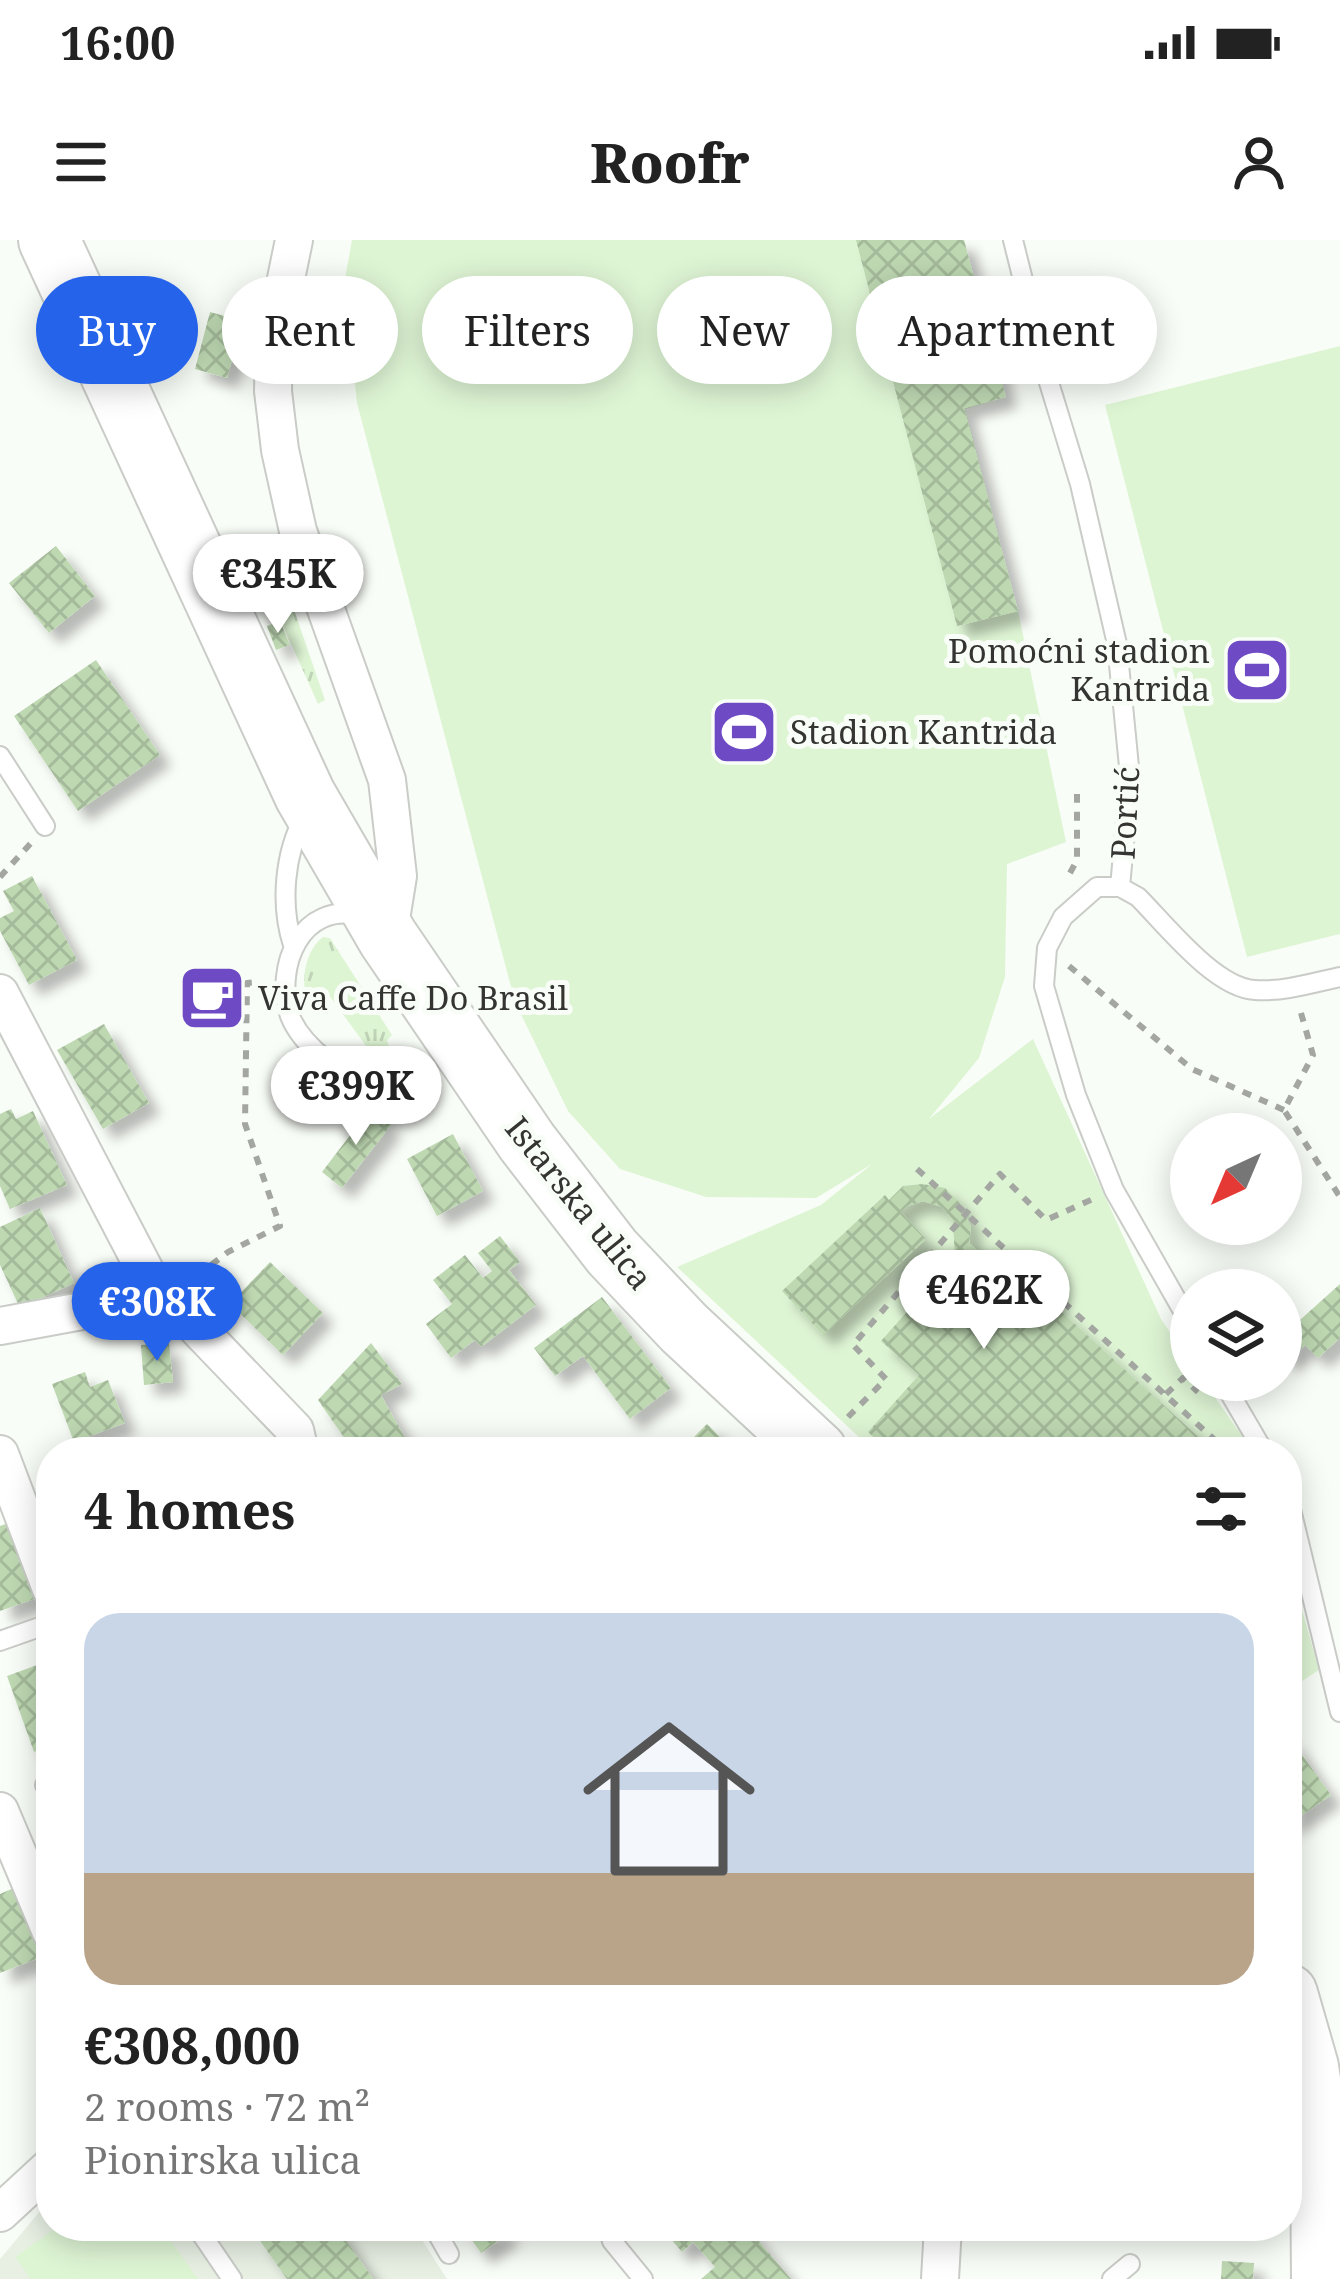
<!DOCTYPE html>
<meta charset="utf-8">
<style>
:root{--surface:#fff;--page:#f2f2f2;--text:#222;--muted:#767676;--accent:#2563eb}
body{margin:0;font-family:"Noto Serif",serif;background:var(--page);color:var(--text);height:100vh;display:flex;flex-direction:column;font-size:45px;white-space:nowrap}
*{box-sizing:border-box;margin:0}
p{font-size:39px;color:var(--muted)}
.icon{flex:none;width:66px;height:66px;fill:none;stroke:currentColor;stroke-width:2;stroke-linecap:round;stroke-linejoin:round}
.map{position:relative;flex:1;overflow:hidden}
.sheet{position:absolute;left:36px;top:1197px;width:1266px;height:804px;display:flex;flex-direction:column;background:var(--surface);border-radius:48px;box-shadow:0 6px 30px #0003}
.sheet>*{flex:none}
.top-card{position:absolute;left:36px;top:36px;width:1269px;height:108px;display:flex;gap:24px}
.needle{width:78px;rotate:224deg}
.fabs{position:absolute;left:1170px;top:873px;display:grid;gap:24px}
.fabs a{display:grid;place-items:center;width:132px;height:132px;border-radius:50%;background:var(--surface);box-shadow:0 6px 30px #0003;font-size:60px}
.price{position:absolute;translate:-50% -102px;padding:0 27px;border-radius:42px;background:#fff;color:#222;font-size:39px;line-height:78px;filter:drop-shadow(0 3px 6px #0008)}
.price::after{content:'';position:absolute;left:50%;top:72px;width:36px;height:27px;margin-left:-18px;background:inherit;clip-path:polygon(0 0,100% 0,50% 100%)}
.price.current{background:var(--accent);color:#fff}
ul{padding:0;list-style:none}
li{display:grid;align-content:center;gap:24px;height:636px;padding:0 48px}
li span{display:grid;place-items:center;height:372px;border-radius:36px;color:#555}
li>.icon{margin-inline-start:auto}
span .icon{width:216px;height:216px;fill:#fffc;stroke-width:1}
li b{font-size:51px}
h2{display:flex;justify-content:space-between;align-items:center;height:144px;padding:0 48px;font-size:51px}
.pill{padding:0 42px;border-radius:54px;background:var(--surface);box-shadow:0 6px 30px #0003;font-size:42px;line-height:108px}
.pill.current{background:var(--accent);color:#fff}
.status{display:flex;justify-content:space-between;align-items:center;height:84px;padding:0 60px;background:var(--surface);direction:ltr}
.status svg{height:33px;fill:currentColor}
header{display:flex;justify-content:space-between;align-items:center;height:156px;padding:0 48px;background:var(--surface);font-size:54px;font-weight:800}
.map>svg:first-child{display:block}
.built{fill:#e8f0e4}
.grass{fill:url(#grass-tufts)}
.pitch{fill:#def5d4}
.building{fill:url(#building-cross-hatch);filter:url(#shadow)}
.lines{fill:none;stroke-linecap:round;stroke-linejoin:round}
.lane-casing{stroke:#c9ccc7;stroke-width:22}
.street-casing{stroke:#c9ccc7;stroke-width:40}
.primary-casing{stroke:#c9ccc7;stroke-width:64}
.path{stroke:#a3a6a1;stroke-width:6;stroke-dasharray:9 9;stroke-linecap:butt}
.lane{stroke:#fff;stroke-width:18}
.street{stroke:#fff;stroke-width:36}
.primary{stroke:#fff;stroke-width:60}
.labels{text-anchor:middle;stroke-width:10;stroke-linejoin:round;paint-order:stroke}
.poi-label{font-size:33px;fill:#343533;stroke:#f9fdf7;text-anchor:start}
.street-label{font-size:33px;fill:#343533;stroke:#f9fdf7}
</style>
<div class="status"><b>16:00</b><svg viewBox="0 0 49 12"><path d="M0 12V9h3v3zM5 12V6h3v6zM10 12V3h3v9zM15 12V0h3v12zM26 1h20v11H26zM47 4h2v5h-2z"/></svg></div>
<header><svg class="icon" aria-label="menu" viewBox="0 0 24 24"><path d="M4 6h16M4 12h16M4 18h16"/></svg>Roofr<svg class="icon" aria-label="person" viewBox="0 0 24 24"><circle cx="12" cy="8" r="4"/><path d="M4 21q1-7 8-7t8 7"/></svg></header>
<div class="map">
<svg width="1340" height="2039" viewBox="0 0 1340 2039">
<defs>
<pattern id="grass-tufts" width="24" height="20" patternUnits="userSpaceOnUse" patternTransform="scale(3)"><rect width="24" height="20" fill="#def5d4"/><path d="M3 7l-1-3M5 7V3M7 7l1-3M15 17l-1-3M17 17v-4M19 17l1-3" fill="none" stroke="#bfd3b6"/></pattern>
<pattern id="building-cross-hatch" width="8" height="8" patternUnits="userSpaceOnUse" patternTransform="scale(3)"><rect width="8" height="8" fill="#bed8b2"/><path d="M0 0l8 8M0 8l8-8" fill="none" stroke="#a4ba9a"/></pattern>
<filter id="shadow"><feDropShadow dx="11" dy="11" stdDeviation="6" flood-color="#0004"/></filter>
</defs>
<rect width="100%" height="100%" fill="#f9fdf7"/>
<path class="built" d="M 51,1958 L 51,1986 L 413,1986 L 447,2039 L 0,2039 L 0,2019 Z"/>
<path class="grass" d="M 269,297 L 325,460 L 318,464 L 247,306 Z
M 323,697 L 330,698 L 392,795 L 387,800 L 390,812 L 372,814 L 323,747 L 305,751 C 302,732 308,708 323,697 Z"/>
<path class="pitch" d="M 352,0 L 964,0 L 1006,157 L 965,169 L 1018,371 L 1066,602 L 1007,624 L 1005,737 L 979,818 L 929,879 L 1033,799 L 1161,1079 L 1191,1123 L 1191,1140 L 1203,1140 L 1253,1212 L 875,1212 L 677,1027 L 821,965 L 872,924 L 816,958 L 706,957 L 620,929 L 568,871 L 515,762 L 357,163 L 344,44 Z
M 1340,106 L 1340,694 L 1247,717 L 1105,165 Z
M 1287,1317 L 1319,1430 L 1287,1451 Z
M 59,1986 L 160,1986 L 198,2039 L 31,2039 L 15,2017 Z"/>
<path class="building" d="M 856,0 L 964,0 L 1006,157 L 964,168 L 1018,371 L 957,386 Z
M 210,72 L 243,81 L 227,138 L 195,129 Z
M 56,306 L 95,356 L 49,393 L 9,343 Z
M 280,381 L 290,405 L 276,410 L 267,386 Z
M 96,420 L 160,515 L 78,571 L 14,476 Z
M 32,636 L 77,720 L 29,745 L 0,691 L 0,678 L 14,671 L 3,651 Z
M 104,784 L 149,863 L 103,889 L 57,810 Z
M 11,869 L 16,879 L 33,871 L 67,945 L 10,969 L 0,946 L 0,874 Z
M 370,869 L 391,885 L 342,948 L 322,932 Z
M 453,894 L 483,951 L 437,976 L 407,919 Z
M 923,944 L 945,948 L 960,963 L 971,987 L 969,1003 L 1011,1041 L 1041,1053 L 1215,1212 L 889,1212 L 868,1192 L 919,1135 L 881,1101 L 955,1018 L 953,981 L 942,967 L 923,961 L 907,966 L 901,972 L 926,999 L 823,1095 L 782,1051 L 885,955 L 889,960 L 903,946 Z
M 40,968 L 74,1043 L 20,1068 L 0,1025 L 0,987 Z
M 500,996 L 520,1022 L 509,1030 L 536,1065 L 481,1107 L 475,1100 L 451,1118 L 426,1084 L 452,1064 L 433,1040 L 465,1015 L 483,1038 L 492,1031 L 478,1013 Z
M 270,1022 L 323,1073 L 283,1115 L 230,1064 Z
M 1340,1044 L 1340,1098 L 1318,1118 L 1305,1105 L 1287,1121 L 1281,1114 L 1281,1097 Z
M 602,1057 L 671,1148 L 630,1179 L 583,1116 L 555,1136 L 534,1108 Z
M 169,1103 L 173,1142 L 144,1145 L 141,1105 Z
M 371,1103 L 402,1144 L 381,1155 L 413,1212 L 354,1212 L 318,1160 Z
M 85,1132 L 90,1147 L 108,1140 L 125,1183 L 74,1202 L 52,1144 Z
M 707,1184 L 735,1212 L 679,1212 Z
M 14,1281 L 40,1357 L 0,1371 L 0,1286 Z
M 51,1420 L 51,1505 L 34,1512 L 7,1436 Z
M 1287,1494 L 1331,1555 L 1287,1586 Z
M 16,1647 L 44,1716 L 0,1733 L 0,1654 Z
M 275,1986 L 336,1986 L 373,2039 L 287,2039 L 258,1998 Z
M 462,1986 L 503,1986 L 508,1994 L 481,2013 Z
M 683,1986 L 746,1986 L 791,2039 L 701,2039 L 715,2027 L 693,2002 L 682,2012 L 670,1998 Z
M 1222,2021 L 1254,2023 L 1253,2039 L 1221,2039 Z"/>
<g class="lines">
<g class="lane-casing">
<path id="lane" d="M 1013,0 L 1047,136 L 1080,244 L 1117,404 L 1130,537 L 1120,647 L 1097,647 L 1063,677 L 1047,708 L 1044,746 L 1076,855 L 1114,950 L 1191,1085
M 0,516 L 45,586
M 1120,647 L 1138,657 C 1166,685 1215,748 1255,750 C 1284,752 1312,743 1340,737
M 362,676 C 301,660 274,727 290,776 C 297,794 311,808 326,820 C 340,831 352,837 370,833
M 293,705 C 280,665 284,613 305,576
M 1222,1140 L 1264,1212
M 1287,1253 L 1340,1472
M 0,1401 L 51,1383
M 45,1545 L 51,1543
M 196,1986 L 232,2039
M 433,1986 L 449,2014
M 607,1986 L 612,2001 L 643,2039
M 1112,2039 L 1130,2024"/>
</g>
<g class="street-casing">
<path id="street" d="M 294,0 L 274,97 L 273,151 L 280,210 L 298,291 L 387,540 L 398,636 L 388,698
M 0,753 L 149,1038 L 295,1190 L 300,1212
M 0,1086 L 120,1064 L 149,1038
M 0,1214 L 51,1349
M 0,1571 L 51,1692
M 0,1973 L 51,1926
M 940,2039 L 943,1986"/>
</g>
<g class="primary-casing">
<path id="primary" d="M 49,0 L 305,555 L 388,698 L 527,902 L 612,1012 L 684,1088 L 817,1212
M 1287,1754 L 1308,1827 L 1321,1913 L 1322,2039"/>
</g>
<path class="path" d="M 1070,633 L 1077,620 L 1077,554
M 0,637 L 31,603
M 1069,726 L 1192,829 L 1284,870
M 1301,773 L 1313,815 L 1284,870 L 1340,957
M 917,929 L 1228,1212
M 197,1036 L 228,1012 L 280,986 L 245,884 L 247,743 L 259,742
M 1191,1121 L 1191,1127
M 1166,1154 L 1183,1138 L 1198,1152
M 848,1177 L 886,1139 L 853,1105 L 1000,934 L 1046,980 L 1093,959"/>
<use href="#lane" class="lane"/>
<use href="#street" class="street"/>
<use href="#primary" class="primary"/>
</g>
<defs>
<g id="stadium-square" transform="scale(3.45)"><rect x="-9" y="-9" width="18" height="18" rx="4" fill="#6e4bc4" stroke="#f9fdf7"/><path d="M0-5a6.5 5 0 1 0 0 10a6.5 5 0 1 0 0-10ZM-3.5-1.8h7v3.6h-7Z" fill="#fff"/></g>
<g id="cafe-square" transform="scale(3.45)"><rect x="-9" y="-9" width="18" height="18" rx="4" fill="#6e4bc4" stroke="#f9fdf7"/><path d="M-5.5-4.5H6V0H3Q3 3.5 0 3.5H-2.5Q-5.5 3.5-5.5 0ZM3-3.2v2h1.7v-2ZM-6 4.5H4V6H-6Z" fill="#fff"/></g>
</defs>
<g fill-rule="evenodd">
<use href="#stadium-square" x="1257" y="430"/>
<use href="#stadium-square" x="744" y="492"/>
<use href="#cafe-square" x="212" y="758"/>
</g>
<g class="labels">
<g class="poi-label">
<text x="1210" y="423" text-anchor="end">Pomoćni stadion<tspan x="1210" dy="38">Kantrida</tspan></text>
<text x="790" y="504">Stadion Kantrida</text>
<text x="258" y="770">Viva Caffe Do Brasil</text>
</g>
<g class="street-label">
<text transform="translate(1125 573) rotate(-87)" y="12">Portić</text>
<text transform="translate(579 963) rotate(51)" y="12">Istarska ulica</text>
</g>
</g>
</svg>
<div class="fabs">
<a><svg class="needle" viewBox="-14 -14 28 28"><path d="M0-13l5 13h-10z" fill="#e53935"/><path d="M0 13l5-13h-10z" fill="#767676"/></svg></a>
<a><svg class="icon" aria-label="layers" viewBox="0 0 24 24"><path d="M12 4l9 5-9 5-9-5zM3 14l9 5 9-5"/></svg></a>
</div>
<b class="price" style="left:278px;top:396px">€345K</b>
<b class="price" style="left:356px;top:908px">€399K</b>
<b class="price" style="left:984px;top:1112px">€462K</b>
<b class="price current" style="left:157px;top:1124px">€308K</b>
<div class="top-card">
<a class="pill current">Buy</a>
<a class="pill">Rent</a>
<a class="pill">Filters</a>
<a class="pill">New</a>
<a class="pill">Apartment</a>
</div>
<section class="sheet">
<h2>4 homes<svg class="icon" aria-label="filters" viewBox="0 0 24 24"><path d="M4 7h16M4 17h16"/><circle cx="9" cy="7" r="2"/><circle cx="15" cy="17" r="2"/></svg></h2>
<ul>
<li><span style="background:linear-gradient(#c9d6e8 70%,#b9a48a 0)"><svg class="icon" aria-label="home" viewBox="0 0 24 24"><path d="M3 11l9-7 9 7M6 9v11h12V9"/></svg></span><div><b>€308,000</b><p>2 rooms · 72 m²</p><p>Pionirska ulica</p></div></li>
</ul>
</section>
</div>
